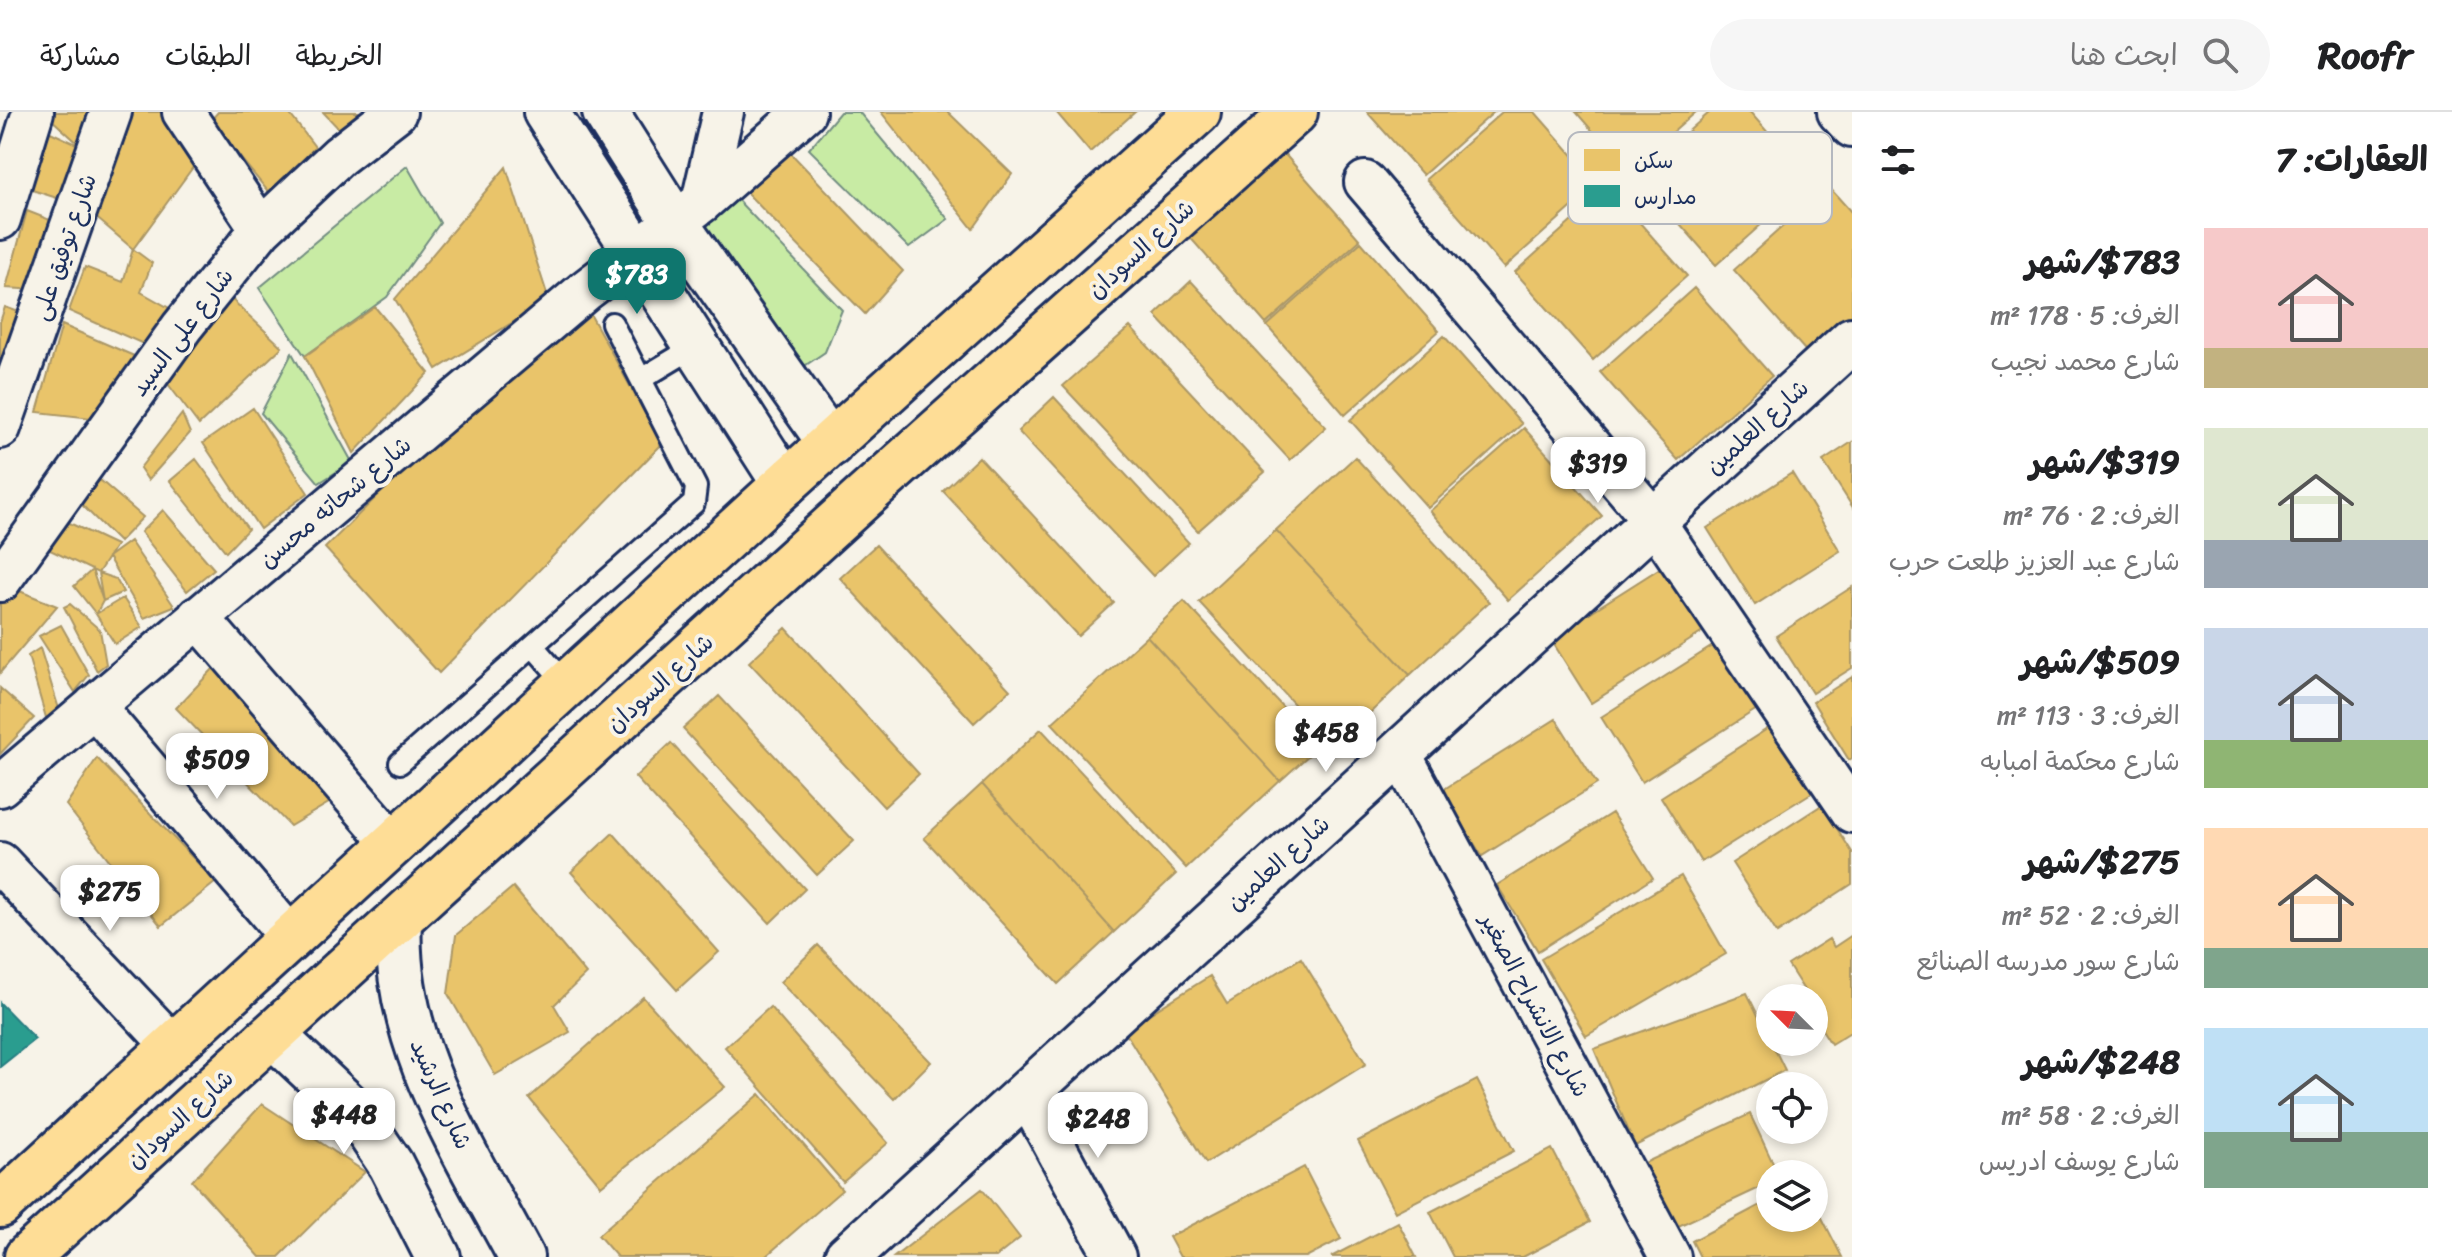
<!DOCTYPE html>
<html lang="ar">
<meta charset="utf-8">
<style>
:root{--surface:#fff;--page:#f6f6f6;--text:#202124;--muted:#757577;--line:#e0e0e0;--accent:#0f766e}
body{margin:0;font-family:Sriracha,"Playpen Sans Arabic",sans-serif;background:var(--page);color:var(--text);direction:rtl;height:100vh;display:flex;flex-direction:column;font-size:30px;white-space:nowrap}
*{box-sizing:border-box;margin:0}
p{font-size:26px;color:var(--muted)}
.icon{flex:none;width:44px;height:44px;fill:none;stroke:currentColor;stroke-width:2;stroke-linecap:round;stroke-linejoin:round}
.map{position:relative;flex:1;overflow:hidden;direction:ltr}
.side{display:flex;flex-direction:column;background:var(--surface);width:600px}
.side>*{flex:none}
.needle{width:52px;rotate:294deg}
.buttons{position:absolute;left:1756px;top:872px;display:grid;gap:16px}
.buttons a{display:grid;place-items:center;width:72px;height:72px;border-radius:50%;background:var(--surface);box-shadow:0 4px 12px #0003;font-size:40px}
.price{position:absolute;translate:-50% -68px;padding:0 18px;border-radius:16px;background:#fff;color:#222;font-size:26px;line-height:52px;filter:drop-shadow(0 2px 4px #0008)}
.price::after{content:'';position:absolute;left:50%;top:48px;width:24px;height:18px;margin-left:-12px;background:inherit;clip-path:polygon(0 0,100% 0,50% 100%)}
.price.active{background:var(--accent);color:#fff}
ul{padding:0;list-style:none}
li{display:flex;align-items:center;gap:24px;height:200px;padding:0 24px}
li span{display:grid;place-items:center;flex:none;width:224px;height:160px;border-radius:0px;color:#555}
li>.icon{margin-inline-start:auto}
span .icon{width:96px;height:96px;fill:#fffc;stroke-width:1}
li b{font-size:34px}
h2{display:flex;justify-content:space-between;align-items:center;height:96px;padding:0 24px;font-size:34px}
header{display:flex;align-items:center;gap:48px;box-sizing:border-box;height:112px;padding:0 40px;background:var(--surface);border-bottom:2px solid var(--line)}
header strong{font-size:38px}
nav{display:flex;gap:44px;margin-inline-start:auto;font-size:28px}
.search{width:560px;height:72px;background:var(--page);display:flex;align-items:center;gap:20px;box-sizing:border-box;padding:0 28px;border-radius:44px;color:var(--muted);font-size:30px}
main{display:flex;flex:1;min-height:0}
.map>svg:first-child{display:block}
.green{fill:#c8eba4;stroke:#728d81;stroke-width:2}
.homes{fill:#e9c46a;stroke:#ab9766;stroke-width:2}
.schools{fill:#2a9d8f;stroke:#267c80;stroke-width:2}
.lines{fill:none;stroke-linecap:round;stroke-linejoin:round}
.service-casing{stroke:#1b2f5e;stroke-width:26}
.minor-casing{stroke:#1b2f5e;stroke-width:46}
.tertiary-casing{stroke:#1b2f5e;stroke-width:50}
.secondary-casing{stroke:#1b2f5e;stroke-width:50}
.primary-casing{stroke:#1b2f5e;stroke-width:50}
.service{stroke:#f7f3e8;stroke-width:20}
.minor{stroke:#f7f3e8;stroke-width:40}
.tertiary{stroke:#f7f3e8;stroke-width:44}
.secondary{stroke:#f7f3e8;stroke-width:44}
.primary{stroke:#fedd96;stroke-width:44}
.labels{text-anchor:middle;stroke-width:8;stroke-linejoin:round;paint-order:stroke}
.street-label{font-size:24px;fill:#1b2f5e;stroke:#f7f3e8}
.key{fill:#f7f3e8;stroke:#b5b8bf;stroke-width:2}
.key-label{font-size:22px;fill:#1b2f5e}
</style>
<header>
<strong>Roofr</strong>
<div class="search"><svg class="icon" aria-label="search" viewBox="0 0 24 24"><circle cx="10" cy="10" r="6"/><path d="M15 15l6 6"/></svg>ابحث هنا</div>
<nav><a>الخريطة</a><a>الطبقات</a><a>مشاركة</a></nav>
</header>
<main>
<section class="side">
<h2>العقارات: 7<svg class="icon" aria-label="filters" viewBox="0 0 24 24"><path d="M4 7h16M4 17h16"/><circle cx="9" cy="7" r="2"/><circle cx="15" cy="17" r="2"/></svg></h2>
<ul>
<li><span style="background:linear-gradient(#f6c9c9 75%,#c2b280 0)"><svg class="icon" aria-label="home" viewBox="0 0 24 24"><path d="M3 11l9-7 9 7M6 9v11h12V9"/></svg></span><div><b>$783/شهر</b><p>الغرف: 5 · 178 m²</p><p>شارع محمد نجيب</p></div></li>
<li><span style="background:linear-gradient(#dfe7d0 70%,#9aa5b1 0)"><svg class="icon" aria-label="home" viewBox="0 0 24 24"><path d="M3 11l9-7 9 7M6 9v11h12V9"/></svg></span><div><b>$319/شهر</b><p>الغرف: 2 · 76 m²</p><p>شارع عبد العزيز طلعت حرب</p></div></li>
<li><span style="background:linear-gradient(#c9d6e8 70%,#8fb573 0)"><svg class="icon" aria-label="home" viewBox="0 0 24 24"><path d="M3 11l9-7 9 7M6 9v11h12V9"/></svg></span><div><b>$509/شهر</b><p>الغرف: 3 · 113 m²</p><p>شارع محكمة امبابه</p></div></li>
<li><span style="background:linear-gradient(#ffd9b3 75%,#7fa58c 0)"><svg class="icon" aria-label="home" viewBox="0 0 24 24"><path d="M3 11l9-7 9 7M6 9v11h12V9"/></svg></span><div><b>$275/شهر</b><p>الغرف: 2 · 52 m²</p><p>شارع سور مدرسه الصنائع</p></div></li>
<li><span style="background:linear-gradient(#bfe0f5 65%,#7fa58c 0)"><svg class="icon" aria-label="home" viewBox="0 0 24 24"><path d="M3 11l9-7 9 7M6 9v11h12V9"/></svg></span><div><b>$248/شهر</b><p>الغرف: 2 · 58 m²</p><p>شارع يوسف ادريس</p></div></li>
</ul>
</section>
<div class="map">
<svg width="1852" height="1145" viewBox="0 0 1852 1145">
<rect width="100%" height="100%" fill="#f7f3e8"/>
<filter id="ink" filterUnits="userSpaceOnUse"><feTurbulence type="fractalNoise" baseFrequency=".0125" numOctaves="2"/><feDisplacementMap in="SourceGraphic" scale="16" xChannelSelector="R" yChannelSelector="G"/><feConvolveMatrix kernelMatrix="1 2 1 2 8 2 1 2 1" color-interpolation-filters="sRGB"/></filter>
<g filter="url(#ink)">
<path class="green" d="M 840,0 L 859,0 L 948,107 L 909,136 L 809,37 Z
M 407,54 L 440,111 L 387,185 L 305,244 L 259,176 Z
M 732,82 L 842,198 L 825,240 L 797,259 L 691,110 Z
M 292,241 L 352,350 L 319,371 L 261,301 Z"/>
<path class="homes" d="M 53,0 L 97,0 L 81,34 L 50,6 Z
M 129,0 L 161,0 L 196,51 L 133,137 L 92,102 Z
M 218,0 L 288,0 L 315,35 L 271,83 L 210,9 Z
M 323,0 L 360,0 L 339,17 Z
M 881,0 L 948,0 L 1012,62 L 973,117 Z
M 1056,0 L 1135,0 L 1090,40 Z
M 1367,0 L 1494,0 L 1423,63 Z
M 1502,0 L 1535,0 L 1598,72 L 1504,156 L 1426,67 Z
M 1576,0 L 1696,0 L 1628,60 Z
M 1710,0 L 1750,0 L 1810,69 L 1716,153 L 1638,64 Z
M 46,18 L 81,34 L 63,88 L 29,77 Z
M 785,35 L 903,159 L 865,202 L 744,78 Z
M 1282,39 L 1360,128 L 1266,212 L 1188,123 Z
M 506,55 L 549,188 L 437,257 L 395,187 Z
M 1828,74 L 1852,101 L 1852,211 L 1812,246 L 1734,158 Z
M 1609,76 L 1687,164 L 1593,248 L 1515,160 Z
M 27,99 L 58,111 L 38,178 L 6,176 Z
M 1361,130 L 1439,219 L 1345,303 L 1267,214 Z
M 133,137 L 152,151 L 141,180 L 178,201 L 148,234 L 69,199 L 85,155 L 123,170 Z
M 1191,169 L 1326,315 L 1290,348 L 1155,203 Z
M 1694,176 L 1772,264 L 1678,348 L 1600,260 Z
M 223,179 L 282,235 L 199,313 L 165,268 Z
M 584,191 L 662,332 L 439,561 L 325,436 L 477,285 Z
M 5,195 L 30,204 L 0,296 L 0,210 Z
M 375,195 L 429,261 L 354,341 L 305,244 Z
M 62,213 L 148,250 L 101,307 L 37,300 Z
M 1130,215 L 1265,360 L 1198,419 L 1063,274 Z
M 1444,224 L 1522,312 L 1428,396 L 1350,308 Z
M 1054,285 L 1189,431 L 1153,464 L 1018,319 Z
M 253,296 L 308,381 L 260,417 L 203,331 Z
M 182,302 L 190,321 L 148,368 L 140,356 Z
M 1524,316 L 1602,404 L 1508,488 L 1430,399 Z
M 1852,330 L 1852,394 L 1823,349 Z
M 979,345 L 1114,491 L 1078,524 L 943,379 Z
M 1355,345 L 1489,490 L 1410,563 L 1276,418 Z
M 196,347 L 248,417 L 226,440 L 170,369 Z
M 1792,361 L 1840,439 L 1755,493 L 1707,416 Z
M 100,368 L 143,405 L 119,430 L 78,389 Z
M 163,398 L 214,457 L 187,479 L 141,420 Z
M 61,407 L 116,433 L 98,461 L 50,438 Z
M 1276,418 L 1410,563 L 1334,635 L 1199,490 Z
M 130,429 L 174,494 L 144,506 L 108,445 Z
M 876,433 L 1010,578 L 974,611 L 840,466 Z
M 1665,453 L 1706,518 L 1591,591 L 1550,526 Z
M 92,458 L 103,489 L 96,502 L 74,474 Z
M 98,461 L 116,467 L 123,480 L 103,489 Z
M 2,472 L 57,494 L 0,561 L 0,475 Z
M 1852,475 L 1852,556 L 1812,581 L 1776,524 Z
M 123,486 L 142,515 L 115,532 L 96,502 Z
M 1184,489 L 1319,634 L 1280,669 L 1147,524 Z
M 70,492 L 100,518 L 106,552 L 97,559 L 64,495 Z
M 61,513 L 89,563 L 75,580 L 39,524 Z
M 786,516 L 919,662 L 884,695 L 749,550 Z
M 1147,524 L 1280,669 L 1186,756 L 1052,611 Z
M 1716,532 L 1757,597 L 1642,670 L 1601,605 Z
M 40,536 L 59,597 L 47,609 L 28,544 Z
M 214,556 L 337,686 L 290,714 L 176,596 Z
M 1852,565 L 1852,646 L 1849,648 L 1813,590 Z
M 0,576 L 34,606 L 0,642 Z
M 719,584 L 854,729 L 817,763 L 683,617 Z
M 1556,607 L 1597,672 L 1482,744 L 1441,679 Z
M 1775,612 L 1816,678 L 1701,750 L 1661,685 Z
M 1041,617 L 1176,762 L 1114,820 L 982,672 Z
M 671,631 L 805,777 L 770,811 L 635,665 Z
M 97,646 L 216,770 L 161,814 L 66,693 Z
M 982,672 L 1114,820 L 1058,872 L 924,726 Z
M 1822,693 L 1852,740 L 1852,772 L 1777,821 L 1732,751 Z
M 1612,701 L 1653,766 L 1538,839 L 1497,773 Z
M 613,721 L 719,840 L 677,878 L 571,760 Z
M 1681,764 L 1726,842 L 1586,924 L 1541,847 Z
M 513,775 L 586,862 L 554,893 L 570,920 L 495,963 L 448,882 L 456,823 Z
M 1852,823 L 1852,919 L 1831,932 L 1814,905 L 1814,886 L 1809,886 L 1788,853 L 1829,827 L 1834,835 Z
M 818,833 L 931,950 L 894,987 L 780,870 Z
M 1301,846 L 1366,952 L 1206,1051 L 1124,918 L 1210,864 L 1227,892 Z
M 1747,881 L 1785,958 L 1635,1034 L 1594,937 Z
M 643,885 L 725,975 L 601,1074 L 529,986 Z
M 770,895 L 888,1031 L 843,1070 L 725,935 Z
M 1477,968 L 1514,1039 L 1395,1100 L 1358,1029 Z
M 760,982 L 842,1078 L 765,1145 L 617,1145 L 598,1123 Z
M 262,992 L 365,1060 L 279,1145 L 260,1145 L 192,1069 Z
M 1750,1002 L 1778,1062 L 1770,1062 L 1770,1071 L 1670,1118 L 1640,1053 Z
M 1552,1037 L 1590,1110 L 1523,1145 L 1453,1145 L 1430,1100 Z
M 1304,1055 L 1341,1127 L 1306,1145 L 1180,1145 L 1169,1125 Z
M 982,1077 L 1020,1126 L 996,1145 L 894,1145 Z
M 1770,1088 L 1770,1106 L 1814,1106 L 1814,1090 L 1842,1145 L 1700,1145 L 1692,1129 Z
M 1398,1110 L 1416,1145 L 1331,1145 Z"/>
<path class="schools" d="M 0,891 L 35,927 L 0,955 Z"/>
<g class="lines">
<g class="service-casing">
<path id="service" d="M 641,267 L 696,234
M 533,534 L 567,573
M 400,651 L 694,391 L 696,375 L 612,211"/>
</g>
<g class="minor-casing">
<path id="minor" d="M 183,0 L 261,117
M 1838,0 L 1852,15
M 1365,70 L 1654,409 L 1852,700
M 702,90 L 723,0
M 0,107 L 33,0
M 0,316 L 111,0
M 0,469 L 182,215 L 261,117 L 339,44 L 396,0
M 198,505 L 394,732
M 94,594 L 291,826
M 1400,641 L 1670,1145
M 0,674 L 586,178 L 702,90 L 805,0
M 0,751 L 173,934
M 1026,981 L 1115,1145"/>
</g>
<g class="tertiary-casing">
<path id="tertiary" d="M 399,809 C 392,931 466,1041 521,1145
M 273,923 L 356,1001 L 391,1053 L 438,1145
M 847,1145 L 1852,228"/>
</g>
<g class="secondary-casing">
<path id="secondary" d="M 546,0 L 785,372
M 605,0 L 674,109 L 831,332"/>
</g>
<g class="primary-casing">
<path id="primary" d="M 0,1093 L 785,372 L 1198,0
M 27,1145 L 866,383 L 1295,0"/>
</g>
<use href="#service" class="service"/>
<use href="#minor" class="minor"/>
<use href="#tertiary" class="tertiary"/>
<use href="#secondary" class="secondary"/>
<use href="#primary" class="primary"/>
</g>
</g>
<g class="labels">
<g class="street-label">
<text transform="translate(64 135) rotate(-71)" y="8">شارع توفيق على</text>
<text transform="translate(1141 137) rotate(-42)" y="8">شارع السودان</text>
<text transform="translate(182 220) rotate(-53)" y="8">شارع على السيد</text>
<text transform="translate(1757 315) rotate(-42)" y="8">شارع العلمين</text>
<text transform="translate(335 390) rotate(-40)" y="8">شارع شحاته محسن</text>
<text transform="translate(660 571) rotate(-42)" y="8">شارع السودان</text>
<text transform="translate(1278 751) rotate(-42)" y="8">شارع العلمين</text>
<text transform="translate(1535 893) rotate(62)" y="8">شارع الانشراح الصغير</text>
<text transform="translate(441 982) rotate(66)" y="8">شارع الرشيد</text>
<text transform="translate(180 1007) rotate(-42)" y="8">شارع السودان</text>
</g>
</g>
<rect x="1568" y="20" width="264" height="92" rx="12" class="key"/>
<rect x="1584" y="37" width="36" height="22" fill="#e9c46a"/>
<rect x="1584" y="73" width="36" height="22" fill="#2a9d8f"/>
<g class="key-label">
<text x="1634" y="56">سكن</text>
<text x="1634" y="92">مدارس</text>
</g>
</svg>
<div class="buttons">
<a><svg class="needle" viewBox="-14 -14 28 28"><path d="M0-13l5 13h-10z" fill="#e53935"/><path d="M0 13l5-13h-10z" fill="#757577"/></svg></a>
<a><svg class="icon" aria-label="locate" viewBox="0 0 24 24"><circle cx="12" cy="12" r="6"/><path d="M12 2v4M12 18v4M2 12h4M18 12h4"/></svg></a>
<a><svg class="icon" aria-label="layers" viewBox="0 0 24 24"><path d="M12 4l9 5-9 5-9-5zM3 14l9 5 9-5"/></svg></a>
</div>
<b class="price active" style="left:637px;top:204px">$783</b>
<b class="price" style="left:1598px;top:393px">$319</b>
<b class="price" style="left:1326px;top:662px">$458</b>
<b class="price" style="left:217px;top:689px">$509</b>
<b class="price" style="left:110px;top:821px">$275</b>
<b class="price" style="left:344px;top:1044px">$448</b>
<b class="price" style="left:1098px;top:1048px">$248</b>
</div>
</main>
